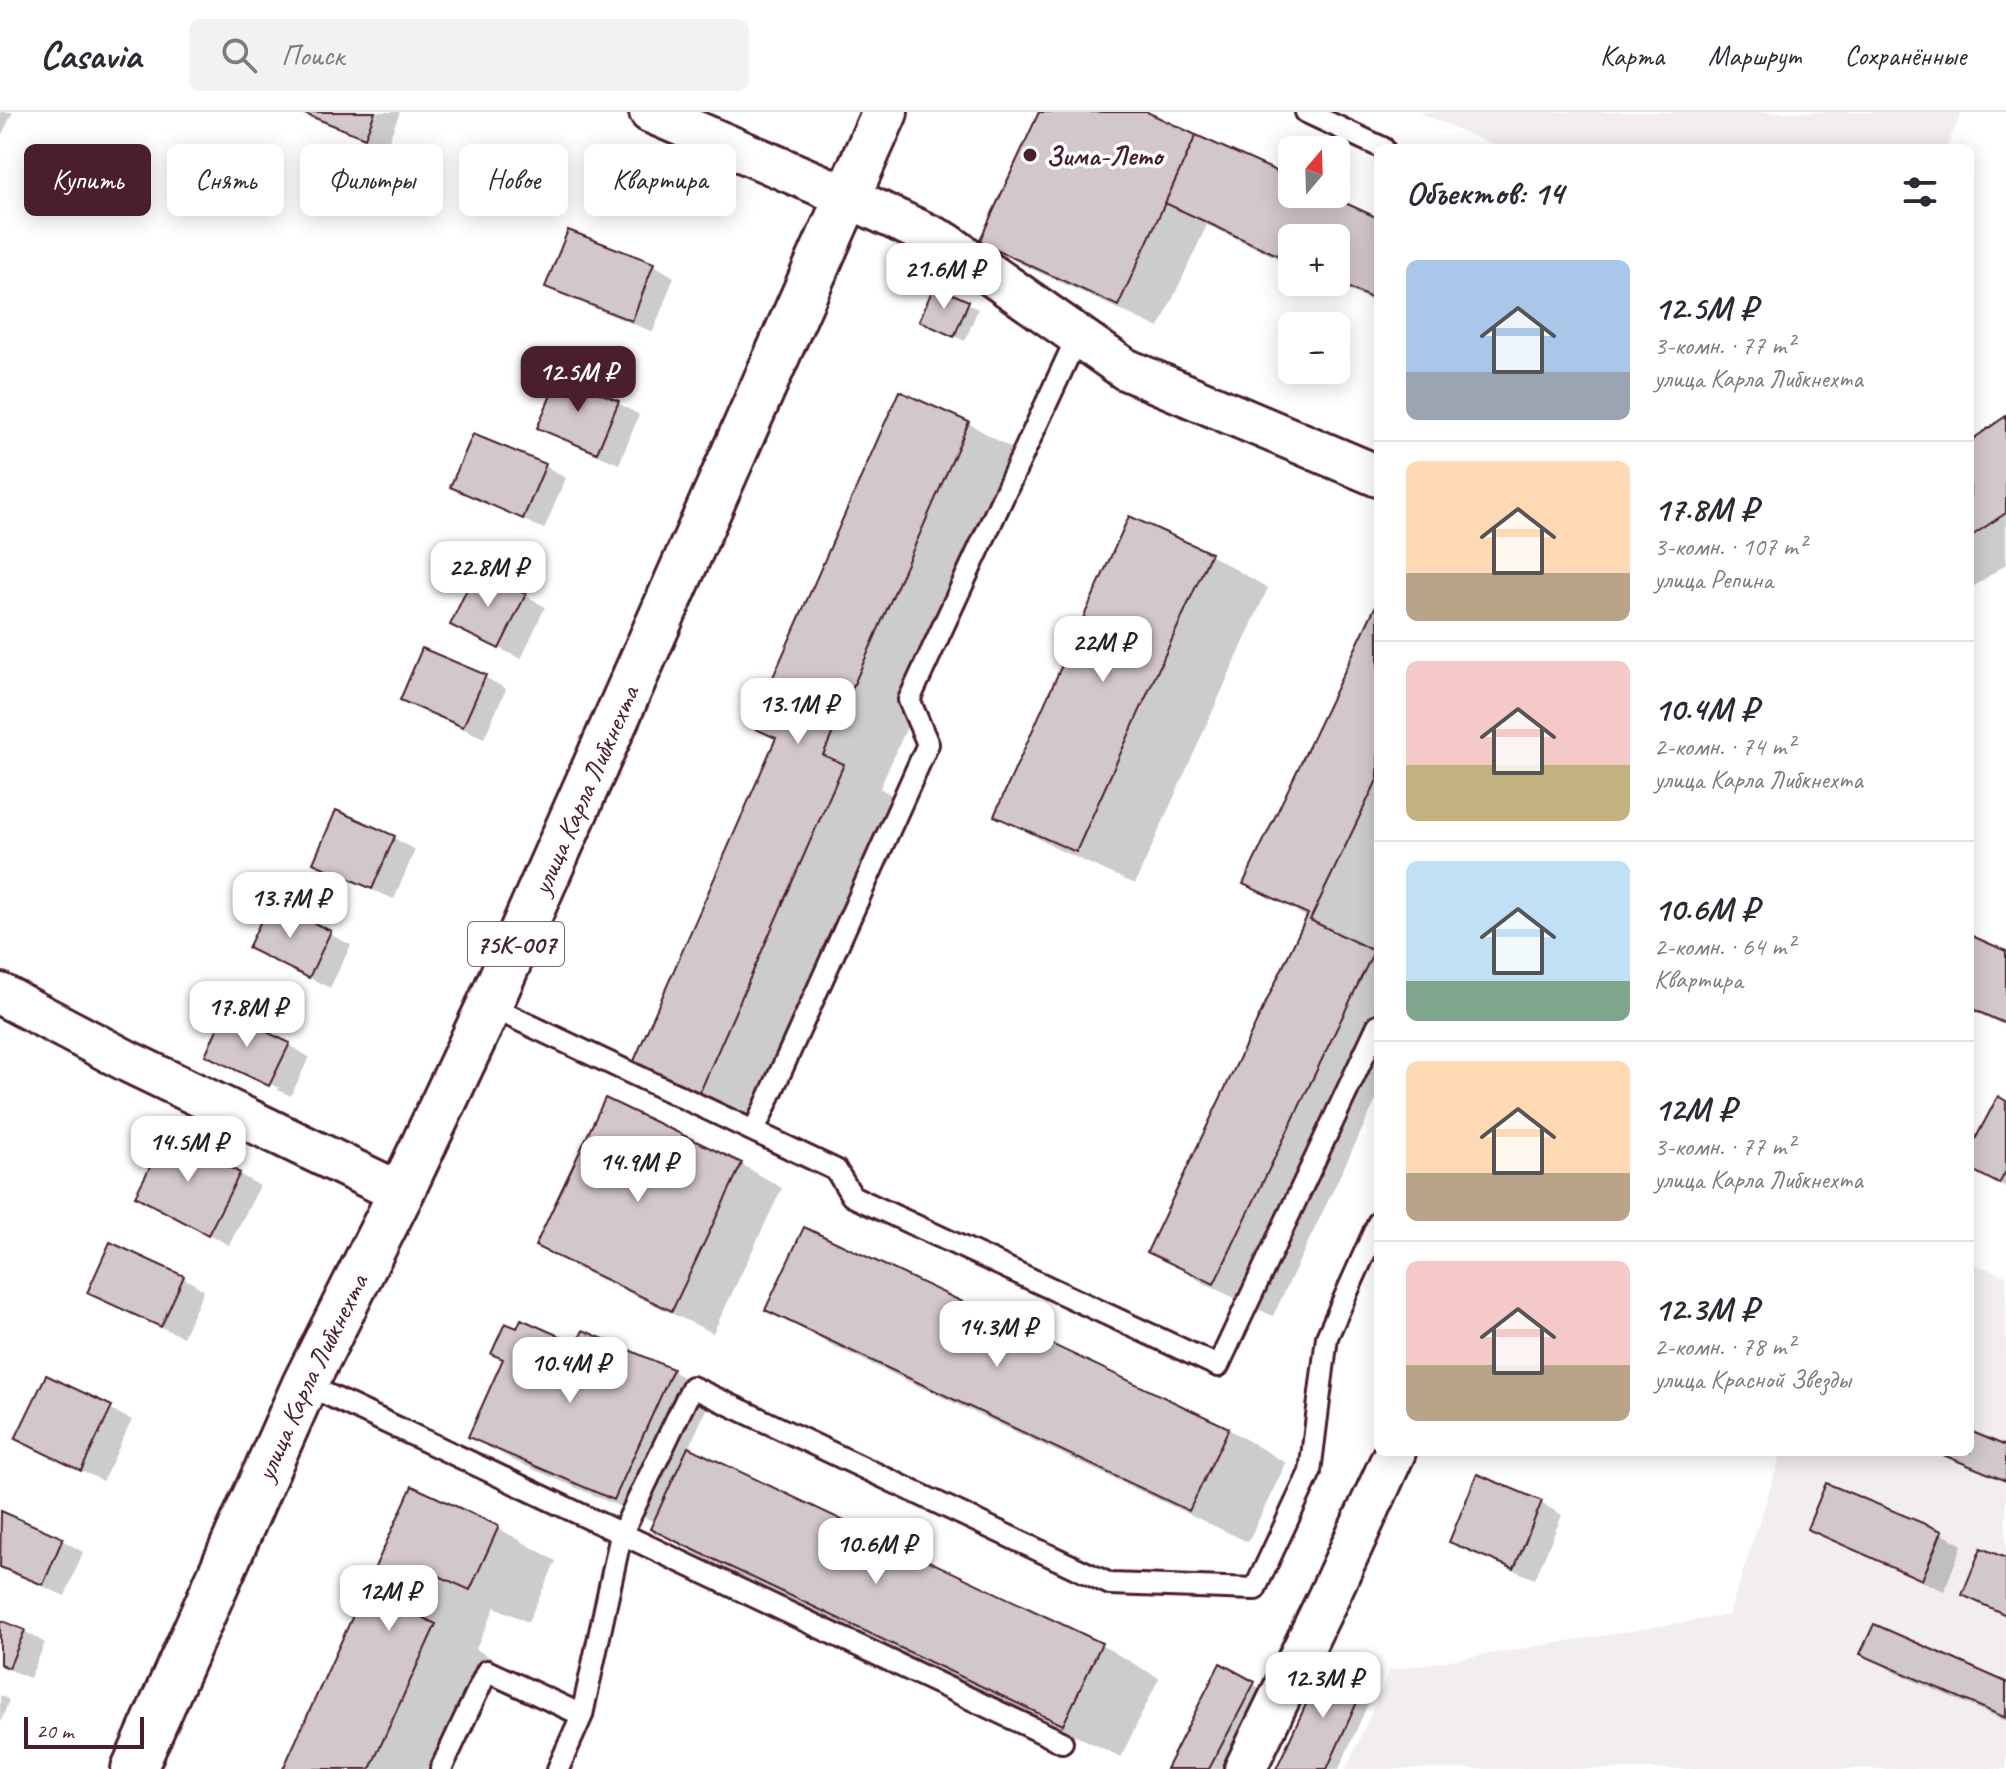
<!DOCTYPE html>
<html lang="ru">
<meta charset="utf-8">
<style>
:root{--surface:#fff;--page:#f2f2f3;--text:#2b2b33;--muted:#7c7c81;--line:#e1e1e2;--accent:#4a1f2b}
body{margin:0;font-family:Caveat,sans-serif;background:var(--page);color:var(--text);height:100vh;display:flex;flex-direction:column;font-size:30px;white-space:nowrap}
*{box-sizing:border-box;margin:0}
p{font-size:26px;color:var(--muted)}
.icon{flex:none;width:44px;height:44px;fill:none;stroke:currentColor;stroke-width:2;stroke-linecap:round;stroke-linejoin:round}
.map{position:relative;flex:1;overflow:hidden}
.drawer{position:absolute;left:1374px;top:32px;width:600px;height:1312px;display:flex;flex-direction:column;background:var(--surface);border-radius:12px;box-shadow:0 4px 20px #0003}
.drawer>*{flex:none}
.guide{position:absolute;left:24px;top:32px;width:760px;height:72px;display:flex;gap:16px}
.needle{width:52px;rotate:19deg}
.tools{position:absolute;left:1278px;top:24px;display:grid;gap:16px}
.tools a{display:grid;place-items:center;width:72px;height:72px;border-radius:12px;background:var(--surface);box-shadow:0 4px 20px #0003;font-size:40px}
.scale{position:absolute;left:24px;bottom:20px;width:120px;box-sizing:border-box;padding-left:8px;border:4px solid #4a1f2b;border-top:0;font-size:22px;line-height:28px;white-space:nowrap;color:#4a1f2b;-webkit-text-stroke:6px #fff;paint-order:stroke}
.price{position:absolute;translate:-50% -68px;padding:0 18px;border-radius:16px;background:#fff;color:#222;font-size:26px;line-height:52px;filter:drop-shadow(0 2px 4px #0008)}
.price::after{content:'';position:absolute;left:50%;top:48px;width:24px;height:18px;margin-left:-12px;background:inherit;clip-path:polygon(0 0,100% 0,50% 100%)}
.price.on{background:var(--accent);color:#fff}
ul{padding:0;list-style:none}
li{display:flex;align-items:center;gap:24px;height:200px;padding:0 32px}
li+li{border-top:2px solid var(--line)}
li span{display:grid;place-items:center;flex:none;width:224px;height:160px;border-radius:12px;color:#555}
li>.icon{margin-inline-start:auto}
span .icon{width:96px;height:96px;fill:#fffc;stroke-width:1}
li b{font-size:34px}
h2{display:flex;justify-content:space-between;align-items:center;height:96px;padding:0 32px;font-size:34px}
.tag{padding:0 28px;border-radius:12px;background:var(--surface);box-shadow:0 4px 20px #0003;font-size:28px;line-height:72px}
.tag.on{background:var(--accent);color:#fff}
header{display:flex;align-items:center;gap:48px;box-sizing:border-box;height:112px;padding:0 40px;background:var(--surface);border-bottom:2px solid var(--line)}
header strong{font-size:38px}
nav{display:flex;gap:44px;margin-inline-start:auto;font-size:28px}
.search{width:560px;height:72px;background:var(--page);display:flex;align-items:center;gap:20px;box-sizing:border-box;padding:0 28px;border-radius:12px;color:var(--muted);font-size:30px}
.map>svg:first-child{display:block}
.built{fill:#f2eeef}
.shadow{fill:#0003}
.building{fill:#d2c7cb;stroke:#4a1f2b;stroke-width:2}
.lines{fill:none;stroke-linecap:round;stroke-linejoin:round}
.service-casing{stroke:#4a1f2b;stroke-width:26}
.minor-casing{stroke:#4a1f2b;stroke-width:46}
.primary-casing{stroke:#4a1f2b;stroke-width:50}
.service{stroke:#fff;stroke-width:20}
.minor{stroke:#fff;stroke-width:40}
.primary{stroke:#fff;stroke-width:44}
.poi-dot{fill:#4a1f2b;stroke:#fff;stroke-width:3}
.labels{text-anchor:middle;stroke-width:7;stroke-linejoin:round;paint-order:stroke}
.shield{fill:#fff;stroke:#80626b;stroke-width:2}
.shield-label{font-size:26px;font-weight:bold;fill:#4a1f2b}
.poi-label{font-size:28px;font-weight:bold;fill:#4a1f2b;stroke:#fff;text-anchor:start}
.street-label{font-size:28px;fill:#4a1f2b;stroke:#fff}
</style>
<header>
<strong>Casavia</strong>
<div class="search"><svg class="icon" aria-label="search" viewBox="0 0 24 24"><circle cx="10" cy="10" r="6"/><path d="M15 15l6 6"/></svg>Поиск</div>
<nav><a>Карта</a><a>Маршрут</a><a>Сохранённые</a></nav>
</header>
<div class="map">
<svg width="2006" height="1657" viewBox="0 0 2006 1657">
<rect width="100%" height="100%" fill="#fff"/>
<filter id="ink" filterUnits="userSpaceOnUse"><feTurbulence type="fractalNoise" baseFrequency=".0125" numOctaves="2"/><feDisplacementMap in="SourceGraphic" scale="16" xChannelSelector="R" yChannelSelector="G"/><feConvolveMatrix kernelMatrix="1 2 1 2 8 2 1 2 1" color-interpolation-filters="sRGB"/></filter>
<g filter="url(#ink)">
<path class="built" d="M 1418,0 L 1962,0 L 1946,36 L 1500,36 Z
M 1970,1150 L 2006,1164 L 2006,1657 L 1346,1657 L 1390,1558 L 1729,1503 L 1782,1340 L 1970,1340 Z"/>
<path class="shadow" d="M 0,0 L 13,0 L 0,26 Z
M 297,0 L 400,0 L 386,36 Z
M 1041,0 L 1142,0 L 1292,69 L 1292,82 L 1321,82 L 1378,108 L 1378,192 L 1330,170 L 1336,170 L 1336,126 L 1292,126 L 1292,153 L 1207,113 L 1159,216 L 1023,153 L 982,130 Z
M 569,121 L 654,153 L 674,165 L 653,220 L 569,186 L 548,174 Z
M 935,177 L 978,197 L 965,229 L 931,214 Z
M 560,267 L 618,291 L 639,303 L 619,352 L 560,327 L 540,315 Z
M 2006,307 L 2006,452 L 1970,477 L 1970,331 Z
M 968,311 L 1026,345 L 880,676 L 900,688 L 751,1028 L 686,1000 L 629,966 L 777,628 L 754,614 Z
M 545,354 L 566,366 L 544,417 L 473,386 L 452,374 Z
M 1210,443 L 1268,476 L 1135,772 L 1055,736 L 997,703 Z
M 525,483 L 545,495 L 521,547 L 453,513 Z
M 1378,494 L 1378,820 L 1369,839 L 1378,843 L 1378,984 L 1273,1204 L 1207,1173 L 1150,1139 L 1308,806 L 1246,771 Z
M 485,565 L 506,577 L 484,626 L 423,599 L 402,587 Z
M 394,726 L 415,738 L 394,787 L 336,763 L 316,750 Z
M 271,792 L 351,833 L 330,876 L 271,847 Z
M 1970,825 L 2006,841 L 2006,914 L 1970,898 Z
M 289,933 L 309,945 L 291,984 L 278,978 L 279,976 L 226,951 L 226,953 L 207,942 Z
M 2006,991 L 2006,1075 L 1970,1055 L 1970,1041 Z
M 741,1052 L 782,1076 L 713,1221 L 579,1157 L 537,1133 Z
M 239,1062 L 260,1074 L 229,1133 L 158,1096 Z
M 111,1133 L 184,1166 L 204,1178 L 183,1225 L 111,1192 L 90,1180 Z
M 768,1197 L 1228,1317 L 1286,1351 L 1248,1430 L 825,1230 Z
M 672,1259 L 713,1282 L 688,1338 L 1101,1533 L 1159,1566 L 1121,1645 L 710,1450 L 652,1417 L 655,1410 L 512,1348 L 471,1324 Z
M 47,1265 L 132,1308 L 103,1369 L 38,1338 Z
M 1827,1374 L 1941,1421 L 1962,1433 L 1944,1479 L 1830,1428 L 1809,1416 Z
M 413,1377 L 498,1416 L 556,1449 L 528,1510 L 495,1495 L 476,1537 L 493,1547 L 443,1657 L 285,1657 Z
M 1541,1391 L 1562,1403 L 1535,1467 L 1472,1441 L 1452,1429 Z
M 2,1402 L 62,1428 L 83,1440 L 65,1484 L 0,1456 L 0,1407 Z
M 0,1510 L 24,1519 L 45,1531 L 30,1566 L 0,1554 Z
M 1863,1541 L 2006,1572 L 2006,1609 L 1894,1560 Z
M 1221,1554 L 1264,1578 L 1222,1657 L 1168,1657 Z
M 1366,1570 L 1375,1576 L 1339,1657 L 1279,1657 Z
M 0,1583 L 9,1588 L 0,1612 Z"/>
<path class="building" d="M 300,0 L 375,0 L 365,26 Z
M 1039,0 L 1147,0 L 1196,23 L 1118,194 L 979,130 Z
M 1196,23 L 1292,66 L 1292,82 L 1326,82 L 1378,106 L 1378,189 L 1336,170 L 1336,126 L 1292,126 L 1292,150 L 1165,91 Z
M 568,118 L 654,151 L 632,209 L 545,175 Z
M 934,174 L 969,189 L 954,225 L 919,209 Z
M 559,264 L 619,289 L 597,341 L 537,316 Z
M 899,279 L 969,310 L 823,643 L 844,652 L 693,996 L 626,967 L 776,626 L 751,615 Z
M 2006,304 L 2006,401 L 1970,425 L 1970,329 Z
M 473,322 L 546,352 L 523,407 L 450,375 Z
M 1129,404 L 1211,441 L 1076,740 L 994,704 Z
M 476,458 L 526,482 L 499,537 L 450,513 Z
M 1378,489 L 1378,666 L 1310,808 L 1374,839 L 1214,1172 L 1147,1140 L 1308,802 L 1243,772 Z
M 422,536 L 486,563 L 463,615 L 400,588 Z
M 336,698 L 395,724 L 372,777 L 313,751 Z
M 270,790 L 331,819 L 309,866 L 248,836 Z
M 1970,823 L 2006,839 L 2006,912 L 1970,896 Z
M 225,900 L 290,931 L 269,974 L 205,943 Z
M 1998,984 L 2006,989 L 2006,1059 L 1999,1072 L 1970,1057 L 1970,1037 Z
M 605,986 L 742,1051 L 672,1199 L 535,1134 Z
M 167,1022 L 240,1061 L 208,1123 L 135,1084 Z
M 804,1115 L 1229,1316 L 1189,1399 L 765,1198 Z
M 110,1130 L 184,1164 L 161,1215 L 87,1181 Z
M 521,1207 L 577,1232 L 583,1218 L 673,1257 L 614,1388 L 468,1325 L 503,1247 L 491,1242 L 505,1211 L 517,1216 Z
M 46,1263 L 112,1294 L 81,1359 L 15,1327 Z
M 1970,1319 L 2006,1334 L 2006,1369 L 1936,1340 L 1970,1340 Z
M 688,1335 L 1102,1531 L 1063,1613 L 650,1417 Z
M 1477,1362 L 1542,1389 L 1514,1457 L 1449,1430 Z
M 1826,1371 L 1942,1419 L 1922,1468 L 1807,1417 Z
M 412,1374 L 499,1414 L 470,1478 L 437,1463 L 419,1504 L 436,1512 L 370,1657 L 283,1657 Z
M 1,1399 L 63,1426 L 43,1473 L 0,1455 Z
M 1981,1436 L 2006,1446 L 2006,1503 L 1962,1483 Z
M 0,1508 L 25,1518 L 9,1556 L 0,1552 Z
M 1874,1512 L 2006,1570 L 2006,1606 L 1860,1542 Z
M 1326,1549 L 1367,1568 L 1327,1657 L 1276,1657 Z
M 1220,1551 L 1255,1570 L 1209,1657 L 1166,1657 Z"/>
<g class="lines">
<g class="service-casing">
<path id="service" d="M 1306,0 L 1383,36
M 489,894 L 836,1058 L 852,1084 L 1218,1254 L 1378,913
M 754,1019 L 928,632 L 909,588 L 1078,223
M 305,1272 L 1062,1630
M 441,1657 L 487,1559 L 582,1603
M 558,1657 L 582,1603 L 621,1423 L 692,1275 L 1110,1472 L 1255,1477 L 1310,1360 L 1327,1225 L 1378,1111"/>
</g>
<g class="minor-casing">
<path id="minor" d="M 650,0 L 846,84 L 946,131 L 1125,257 L 1378,364
M 0,882 L 129,950 L 401,1081
M 1245,1657 L 1327,1488 L 1395,1340"/>
</g>
<g class="primary-casing">
<g id="primary">
<path id="s1" d="M 134,1657 L 305,1272 L 401,1081 L 489,894 L 885,0"/>
</g>
</g>
<use href="#service" class="service"/>
<use href="#minor" class="minor"/>
<use href="#primary" class="primary"/>
</g>
</g>
<circle class="poi-dot" cx="1030" cy="43" r="8"/>
<g class="labels">
<rect class="shield" x="468" y="810" width="96" height="44" rx="6"/>
<g class="shield-label">
<text x="516" y="841">75К-007</text>
</g>
<g class="poi-label">
<text x="1046" y="53">Зима-Лето</text>
</g>
<g class="street-label">
<text dy="10" stroke="none"><textPath href="#s1" startOffset="1078">улица Карла Либкнехта</textPath></text>
<text dy="10" stroke="none"><textPath href="#s1" startOffset="430">улица Карла Либкнехта</textPath></text>
</g>
</g>
</svg>
<div class="tools">
<a><svg class="needle" viewBox="-14 -14 28 28"><path d="M0-13l5 13h-10z" fill="#e53935"/><path d="M0 13l5-13h-10z" fill="#7c7c81"/></svg></a>
<a>+</a>
<a>−</a>
</div>
<div class="scale">20 m</div>
<b class="price" style="left:944px;top:199px">21.6M ₽</b>
<b class="price on" style="left:578px;top:302px">12.5M ₽</b>
<b class="price" style="left:488px;top:497px">22.8M ₽</b>
<b class="price" style="left:1103px;top:572px">22M ₽</b>
<b class="price" style="left:798px;top:634px">13.1M ₽</b>
<b class="price" style="left:290px;top:828px">13.7M ₽</b>
<b class="price" style="left:247px;top:937px">17.8M ₽</b>
<b class="price" style="left:188px;top:1072px">14.5M ₽</b>
<b class="price" style="left:638px;top:1092px">14.9M ₽</b>
<b class="price" style="left:997px;top:1257px">14.3M ₽</b>
<b class="price" style="left:570px;top:1293px">10.4M ₽</b>
<b class="price" style="left:876px;top:1474px">10.6M ₽</b>
<b class="price" style="left:389px;top:1521px">12M ₽</b>
<b class="price" style="left:1323px;top:1608px">12.3M ₽</b>
<div class="guide">
<a class="tag on">Купить</a>
<a class="tag">Снять</a>
<a class="tag">Фильтры</a>
<a class="tag">Новое</a>
<a class="tag">Квартира</a>
</div>
<section class="drawer">
<h2>Объектов: 14<svg class="icon" aria-label="filters" viewBox="0 0 24 24"><path d="M4 7h16M4 17h16"/><circle cx="9" cy="7" r="2"/><circle cx="15" cy="17" r="2"/></svg></h2>
<ul>
<li><span style="background:linear-gradient(#a9c7e8 70%,#9aa5b1 0)"><svg class="icon" aria-label="home" viewBox="0 0 24 24"><path d="M3 11l9-7 9 7M6 9v11h12V9"/></svg></span><div><b>12.5M ₽</b><p>3-комн. · 77 m²</p><p>улица Карла Либкнехта</p></div></li>
<li><span style="background:linear-gradient(#ffd9b3 70%,#b9a48a 0)"><svg class="icon" aria-label="home" viewBox="0 0 24 24"><path d="M3 11l9-7 9 7M6 9v11h12V9"/></svg></span><div><b>17.8M ₽</b><p>3-комн. · 107 m²</p><p>улица Репина</p></div></li>
<li><span style="background:linear-gradient(#f6c9c9 65%,#c2b280 0)"><svg class="icon" aria-label="home" viewBox="0 0 24 24"><path d="M3 11l9-7 9 7M6 9v11h12V9"/></svg></span><div><b>10.4M ₽</b><p>2-комн. · 74 m²</p><p>улица Карла Либкнехта</p></div></li>
<li><span style="background:linear-gradient(#bfe0f5 75%,#7fa58c 0)"><svg class="icon" aria-label="home" viewBox="0 0 24 24"><path d="M3 11l9-7 9 7M6 9v11h12V9"/></svg></span><div><b>10.6M ₽</b><p>2-комн. · 64 m²</p><p>Квартира</p></div></li>
<li><span style="background:linear-gradient(#ffd9b3 70%,#b9a48a 0)"><svg class="icon" aria-label="home" viewBox="0 0 24 24"><path d="M3 11l9-7 9 7M6 9v11h12V9"/></svg></span><div><b>12M ₽</b><p>3-комн. · 77 m²</p><p>улица Карла Либкнехта</p></div></li>
<li><span style="background:linear-gradient(#f6c9c9 65%,#b9a48a 0)"><svg class="icon" aria-label="home" viewBox="0 0 24 24"><path d="M3 11l9-7 9 7M6 9v11h12V9"/></svg></span><div><b>12.3M ₽</b><p>2-комн. · 78 m²</p><p>улица Красной Звезды</p></div></li>
</ul>
</section>
</div>
